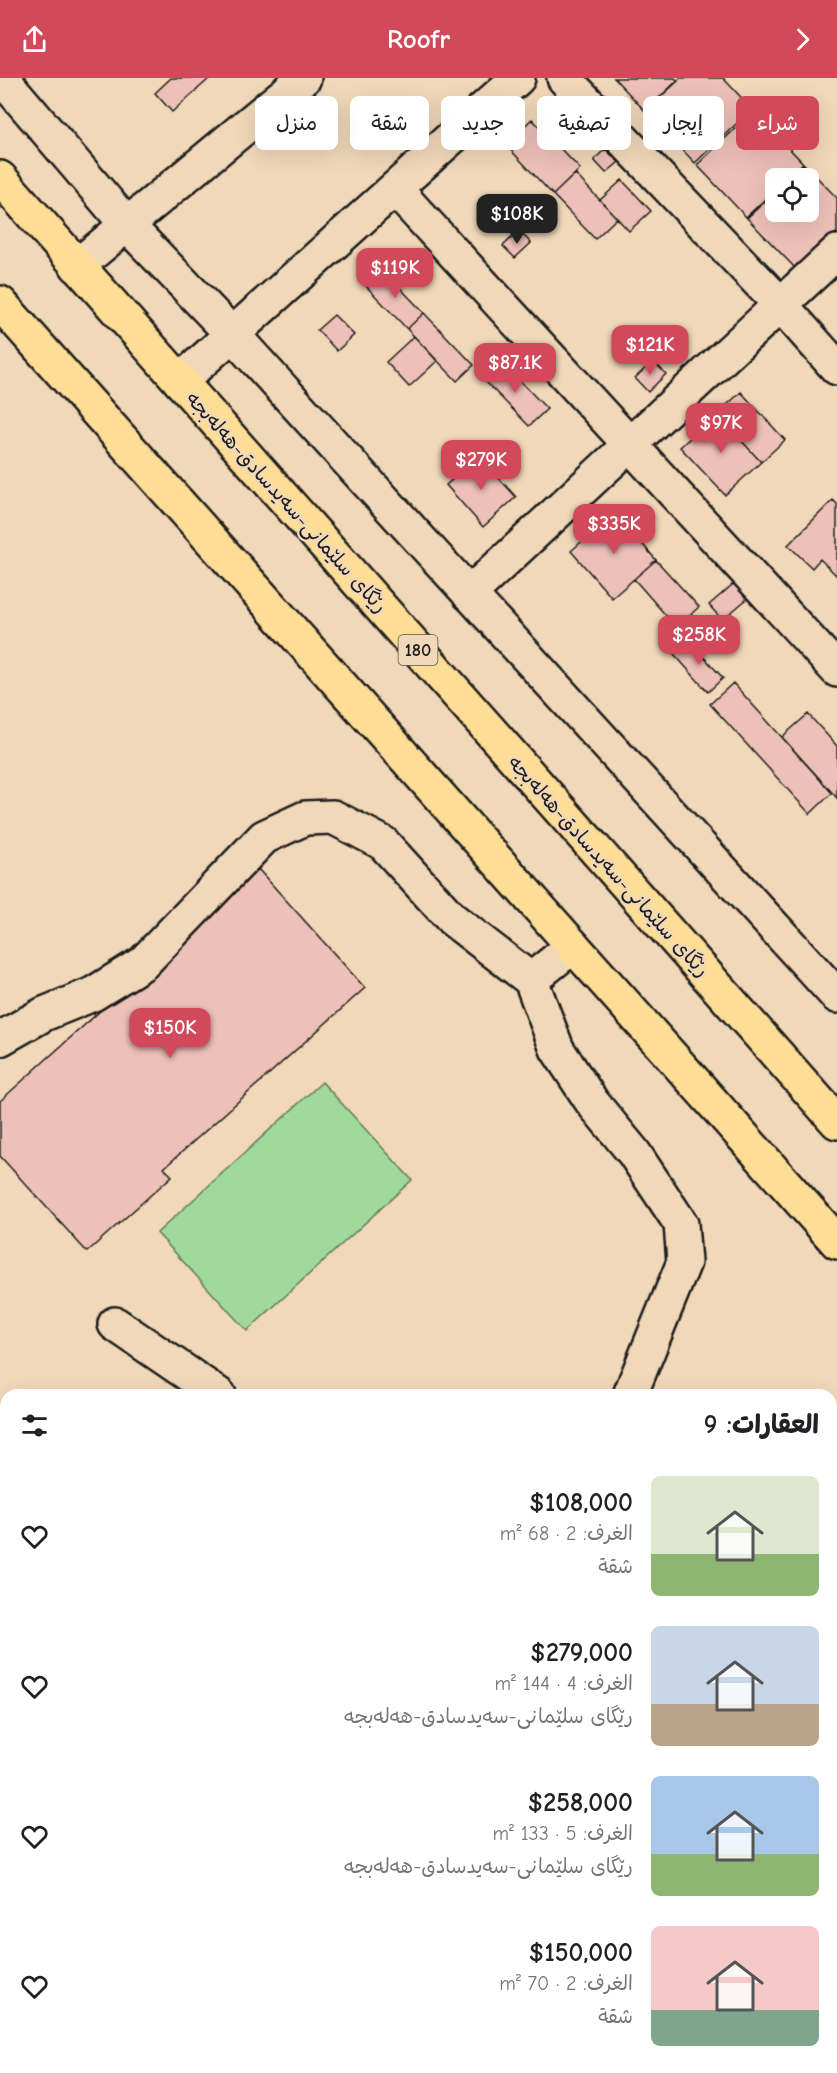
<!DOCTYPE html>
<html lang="ar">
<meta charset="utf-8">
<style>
:root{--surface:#fff;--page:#f6f6f6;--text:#202124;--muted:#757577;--accent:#d1495b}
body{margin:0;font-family:"Comic Neue","Playpen Sans Arabic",sans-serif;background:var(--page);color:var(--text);direction:rtl;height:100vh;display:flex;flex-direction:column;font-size:22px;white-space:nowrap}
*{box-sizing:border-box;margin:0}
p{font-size:20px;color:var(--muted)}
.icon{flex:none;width:33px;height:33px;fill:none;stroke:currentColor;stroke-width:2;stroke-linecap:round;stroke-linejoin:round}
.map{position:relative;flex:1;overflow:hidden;direction:ltr}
.drawer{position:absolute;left:0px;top:1311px;width:837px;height:684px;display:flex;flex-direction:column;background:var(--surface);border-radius:18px 18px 0 0;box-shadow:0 6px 24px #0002;direction:rtl}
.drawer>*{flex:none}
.top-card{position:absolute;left:18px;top:18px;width:801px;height:54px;direction:rtl;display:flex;gap:12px}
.buttons{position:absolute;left:765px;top:90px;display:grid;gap:12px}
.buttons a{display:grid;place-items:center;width:54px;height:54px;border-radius:9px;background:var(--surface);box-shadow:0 6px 24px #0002;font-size:30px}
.price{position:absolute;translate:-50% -51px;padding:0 14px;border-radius:12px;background:var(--accent);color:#fff;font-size:20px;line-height:39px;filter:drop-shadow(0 2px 3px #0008)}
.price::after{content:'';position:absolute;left:50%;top:36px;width:18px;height:14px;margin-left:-9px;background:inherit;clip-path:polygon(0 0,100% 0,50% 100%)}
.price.current{background:#222;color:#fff}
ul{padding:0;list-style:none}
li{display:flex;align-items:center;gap:18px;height:150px;padding:0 18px}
li span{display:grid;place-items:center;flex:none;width:168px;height:120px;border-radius:9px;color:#555}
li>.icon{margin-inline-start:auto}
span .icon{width:72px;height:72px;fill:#fffc;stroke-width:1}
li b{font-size:26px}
h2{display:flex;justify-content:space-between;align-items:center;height:72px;padding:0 18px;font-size:26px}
.pill{padding:0 21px;border-radius:9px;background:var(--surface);box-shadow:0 6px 24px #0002;font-size:21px;line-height:54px}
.pill.current{background:var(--accent);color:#fff}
header{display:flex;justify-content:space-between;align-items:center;height:78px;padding:0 18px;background:var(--accent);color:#fff;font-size:27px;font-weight:700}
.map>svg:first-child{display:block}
.green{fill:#a1d99d;stroke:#5e7a5c;stroke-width:1.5}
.building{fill:#eec1b8;stroke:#1c1c1c;stroke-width:1.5}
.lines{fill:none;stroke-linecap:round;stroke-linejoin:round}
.minor-casing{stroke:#1c1c1c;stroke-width:38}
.highway-casing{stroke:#1c1c1c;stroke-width:38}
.minor{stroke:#f1d8b9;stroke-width:33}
.highway{stroke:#fedd96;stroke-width:33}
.labels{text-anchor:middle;stroke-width:4.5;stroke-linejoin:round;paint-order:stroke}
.shield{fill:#f1d8b9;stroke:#5c544b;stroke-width:1.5}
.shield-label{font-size:18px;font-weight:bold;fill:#1c1c1c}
.street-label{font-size:20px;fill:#1c1c1c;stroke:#f1d8b9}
</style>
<header><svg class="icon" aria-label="forward" viewBox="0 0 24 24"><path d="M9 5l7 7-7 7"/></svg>Roofr<svg class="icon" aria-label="share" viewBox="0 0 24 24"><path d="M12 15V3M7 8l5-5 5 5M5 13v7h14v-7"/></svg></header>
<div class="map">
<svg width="837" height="1995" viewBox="0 0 837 1995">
<rect width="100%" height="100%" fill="#f1d8b9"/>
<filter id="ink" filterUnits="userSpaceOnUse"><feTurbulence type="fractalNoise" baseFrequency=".0167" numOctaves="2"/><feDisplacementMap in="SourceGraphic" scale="12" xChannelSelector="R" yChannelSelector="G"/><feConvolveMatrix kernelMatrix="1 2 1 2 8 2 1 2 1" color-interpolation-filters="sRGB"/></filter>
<g filter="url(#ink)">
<path class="green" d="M 322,1004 L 412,1102 L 247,1253 L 157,1155 Z"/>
<path class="building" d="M 171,0 L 208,0 L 209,1 L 172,34 L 155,15 Z
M 614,0 L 675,0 L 678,3 L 645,33 Z
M 680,0 L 723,0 L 752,31 L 695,85 L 645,33 Z
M 754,33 L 803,85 L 787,100 L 776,100 L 776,111 L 746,139 L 697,87 Z
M 532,41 L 580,91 L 553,117 L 505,66 Z
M 605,71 L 619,84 L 606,95 L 594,82 Z
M 804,86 L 837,120 L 837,154 L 797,192 L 747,140 L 776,113 L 776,134 L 808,134 L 808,100 L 789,100 Z
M 575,96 L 617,140 L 595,161 L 553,117 Z
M 622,102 L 651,133 L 629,153 L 600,122 Z
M 519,153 L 531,165 L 515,180 L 503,168 Z
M 399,175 L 412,189 L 396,205 L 382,191 Z
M 382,191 L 424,235 L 407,251 L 365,207 Z
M 424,235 L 474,287 L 457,303 L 407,251 Z
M 334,237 L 354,257 L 337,273 L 317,252 Z
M 414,258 L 437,283 L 409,309 L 386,284 Z
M 653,283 L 666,296 L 648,314 L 635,300 Z
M 502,284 L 547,331 L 529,348 L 483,301 Z
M 741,314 L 785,362 L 761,384 L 717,336 Z
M 717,336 L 761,384 L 725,417 L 680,369 Z
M 479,378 L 516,419 L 483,449 L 446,407 Z
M 833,422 L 837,426 L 837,498 L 820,481 L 812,490 L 788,467 Z
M 615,434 L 656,482 L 612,520 L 571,473 Z
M 656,482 L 699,529 L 676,549 L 634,501 Z
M 739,501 L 753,516 L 722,542 L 709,527 Z
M 689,563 L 723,600 L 708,614 L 674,576 Z
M 733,605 L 832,715 L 810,736 L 710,626 Z
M 808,636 L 837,668 L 837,720 L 782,659 Z
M 258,791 L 365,910 L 164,1090 L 172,1098 L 87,1174 L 0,1078 L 0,1023 Z"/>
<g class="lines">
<g class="minor-casing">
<path id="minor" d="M 2,0 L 127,147 L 233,257 L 837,918
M 564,0 L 780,226 L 837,290
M 395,111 L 837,592
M 77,188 L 304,0
M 180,303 L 518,0
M 469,516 L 837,174
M 531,902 L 557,971 L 592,1024 L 634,1075 L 681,1146 L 684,1184 L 630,1317
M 0,961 L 44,936 L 93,916 L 143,885 L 264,759 L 305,740 L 333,739 L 383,765 L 452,841 L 531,902 L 573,868
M 115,1246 L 219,1317
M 0,1636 L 6,1639
M 541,1989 L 550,1995
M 259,1995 L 266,1989"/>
</g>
<g class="highway-casing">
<path id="highway" d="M 0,100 L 837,1044
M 0,225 L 837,1164"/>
</g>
<use href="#minor" class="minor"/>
<use href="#highway" class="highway"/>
</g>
</g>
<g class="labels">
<rect class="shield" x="398.5" y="557" width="39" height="30" rx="4.5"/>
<g class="shield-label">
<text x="418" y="578">180</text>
</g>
<g class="street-label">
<text transform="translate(287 424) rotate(48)" y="7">رێگای سلێمانی-سەیدسادق-هەلەبجە</text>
<text transform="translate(609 788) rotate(48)" y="7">رێگای سلێمانی-سەیدسادق-هەلەبجە</text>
</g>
</g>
</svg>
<div class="buttons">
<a><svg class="icon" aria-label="locate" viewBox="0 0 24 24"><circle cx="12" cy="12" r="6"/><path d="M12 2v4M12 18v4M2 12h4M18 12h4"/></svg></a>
</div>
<b class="price current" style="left:517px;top:167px">$108K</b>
<b class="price" style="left:395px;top:221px">$119K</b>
<b class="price" style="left:650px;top:298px">$121K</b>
<b class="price" style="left:515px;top:316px">$87.1K</b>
<b class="price" style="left:721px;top:376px">$97K</b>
<b class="price" style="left:481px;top:413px">$279K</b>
<b class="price" style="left:614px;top:477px">$335K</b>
<b class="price" style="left:699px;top:588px">$258K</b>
<b class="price" style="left:170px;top:981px">$150K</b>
<div class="top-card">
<a class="pill current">شراء</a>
<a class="pill">إيجار</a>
<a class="pill">تصفية</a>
<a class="pill">جديد</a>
<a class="pill">شقة</a>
<a class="pill">منزل</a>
</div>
<section class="drawer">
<h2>العقارات: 9<svg class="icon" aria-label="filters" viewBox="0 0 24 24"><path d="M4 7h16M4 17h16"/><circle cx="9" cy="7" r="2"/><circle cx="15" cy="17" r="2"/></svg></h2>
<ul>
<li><span style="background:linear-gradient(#dfe7d0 65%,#8fb573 0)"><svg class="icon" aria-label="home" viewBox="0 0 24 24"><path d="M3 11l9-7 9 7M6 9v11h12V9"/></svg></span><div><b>$108,000</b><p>الغرف: 2 · 68 m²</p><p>شقة</p></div><svg class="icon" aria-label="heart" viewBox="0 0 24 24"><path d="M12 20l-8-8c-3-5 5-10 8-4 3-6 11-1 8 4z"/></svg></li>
<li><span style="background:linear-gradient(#c9d6e8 65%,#b9a48a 0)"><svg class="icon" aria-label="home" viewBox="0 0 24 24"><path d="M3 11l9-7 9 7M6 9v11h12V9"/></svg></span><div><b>$279,000</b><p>الغرف: 4 · 144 m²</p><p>رێگای سلێمانی-سەیدسادق-هەلەبجە</p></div><svg class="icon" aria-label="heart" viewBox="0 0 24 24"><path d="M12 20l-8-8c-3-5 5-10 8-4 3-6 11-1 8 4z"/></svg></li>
<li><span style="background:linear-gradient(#a9c7e8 65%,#8fb573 0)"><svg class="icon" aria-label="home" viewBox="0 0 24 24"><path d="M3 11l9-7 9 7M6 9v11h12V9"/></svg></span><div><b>$258,000</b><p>الغرف: 5 · 133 m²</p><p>رێگای سلێمانی-سەیدسادق-هەلەبجە</p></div><svg class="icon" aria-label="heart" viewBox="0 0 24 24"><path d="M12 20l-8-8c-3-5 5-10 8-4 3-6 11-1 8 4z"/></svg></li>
<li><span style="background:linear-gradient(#f6c9c9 70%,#7fa58c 0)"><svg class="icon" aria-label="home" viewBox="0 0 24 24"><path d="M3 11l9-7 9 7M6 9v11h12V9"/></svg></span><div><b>$150,000</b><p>الغرف: 2 · 70 m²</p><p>شقة</p></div><svg class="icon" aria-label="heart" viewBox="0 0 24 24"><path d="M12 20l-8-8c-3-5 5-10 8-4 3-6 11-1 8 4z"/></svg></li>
</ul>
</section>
</div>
